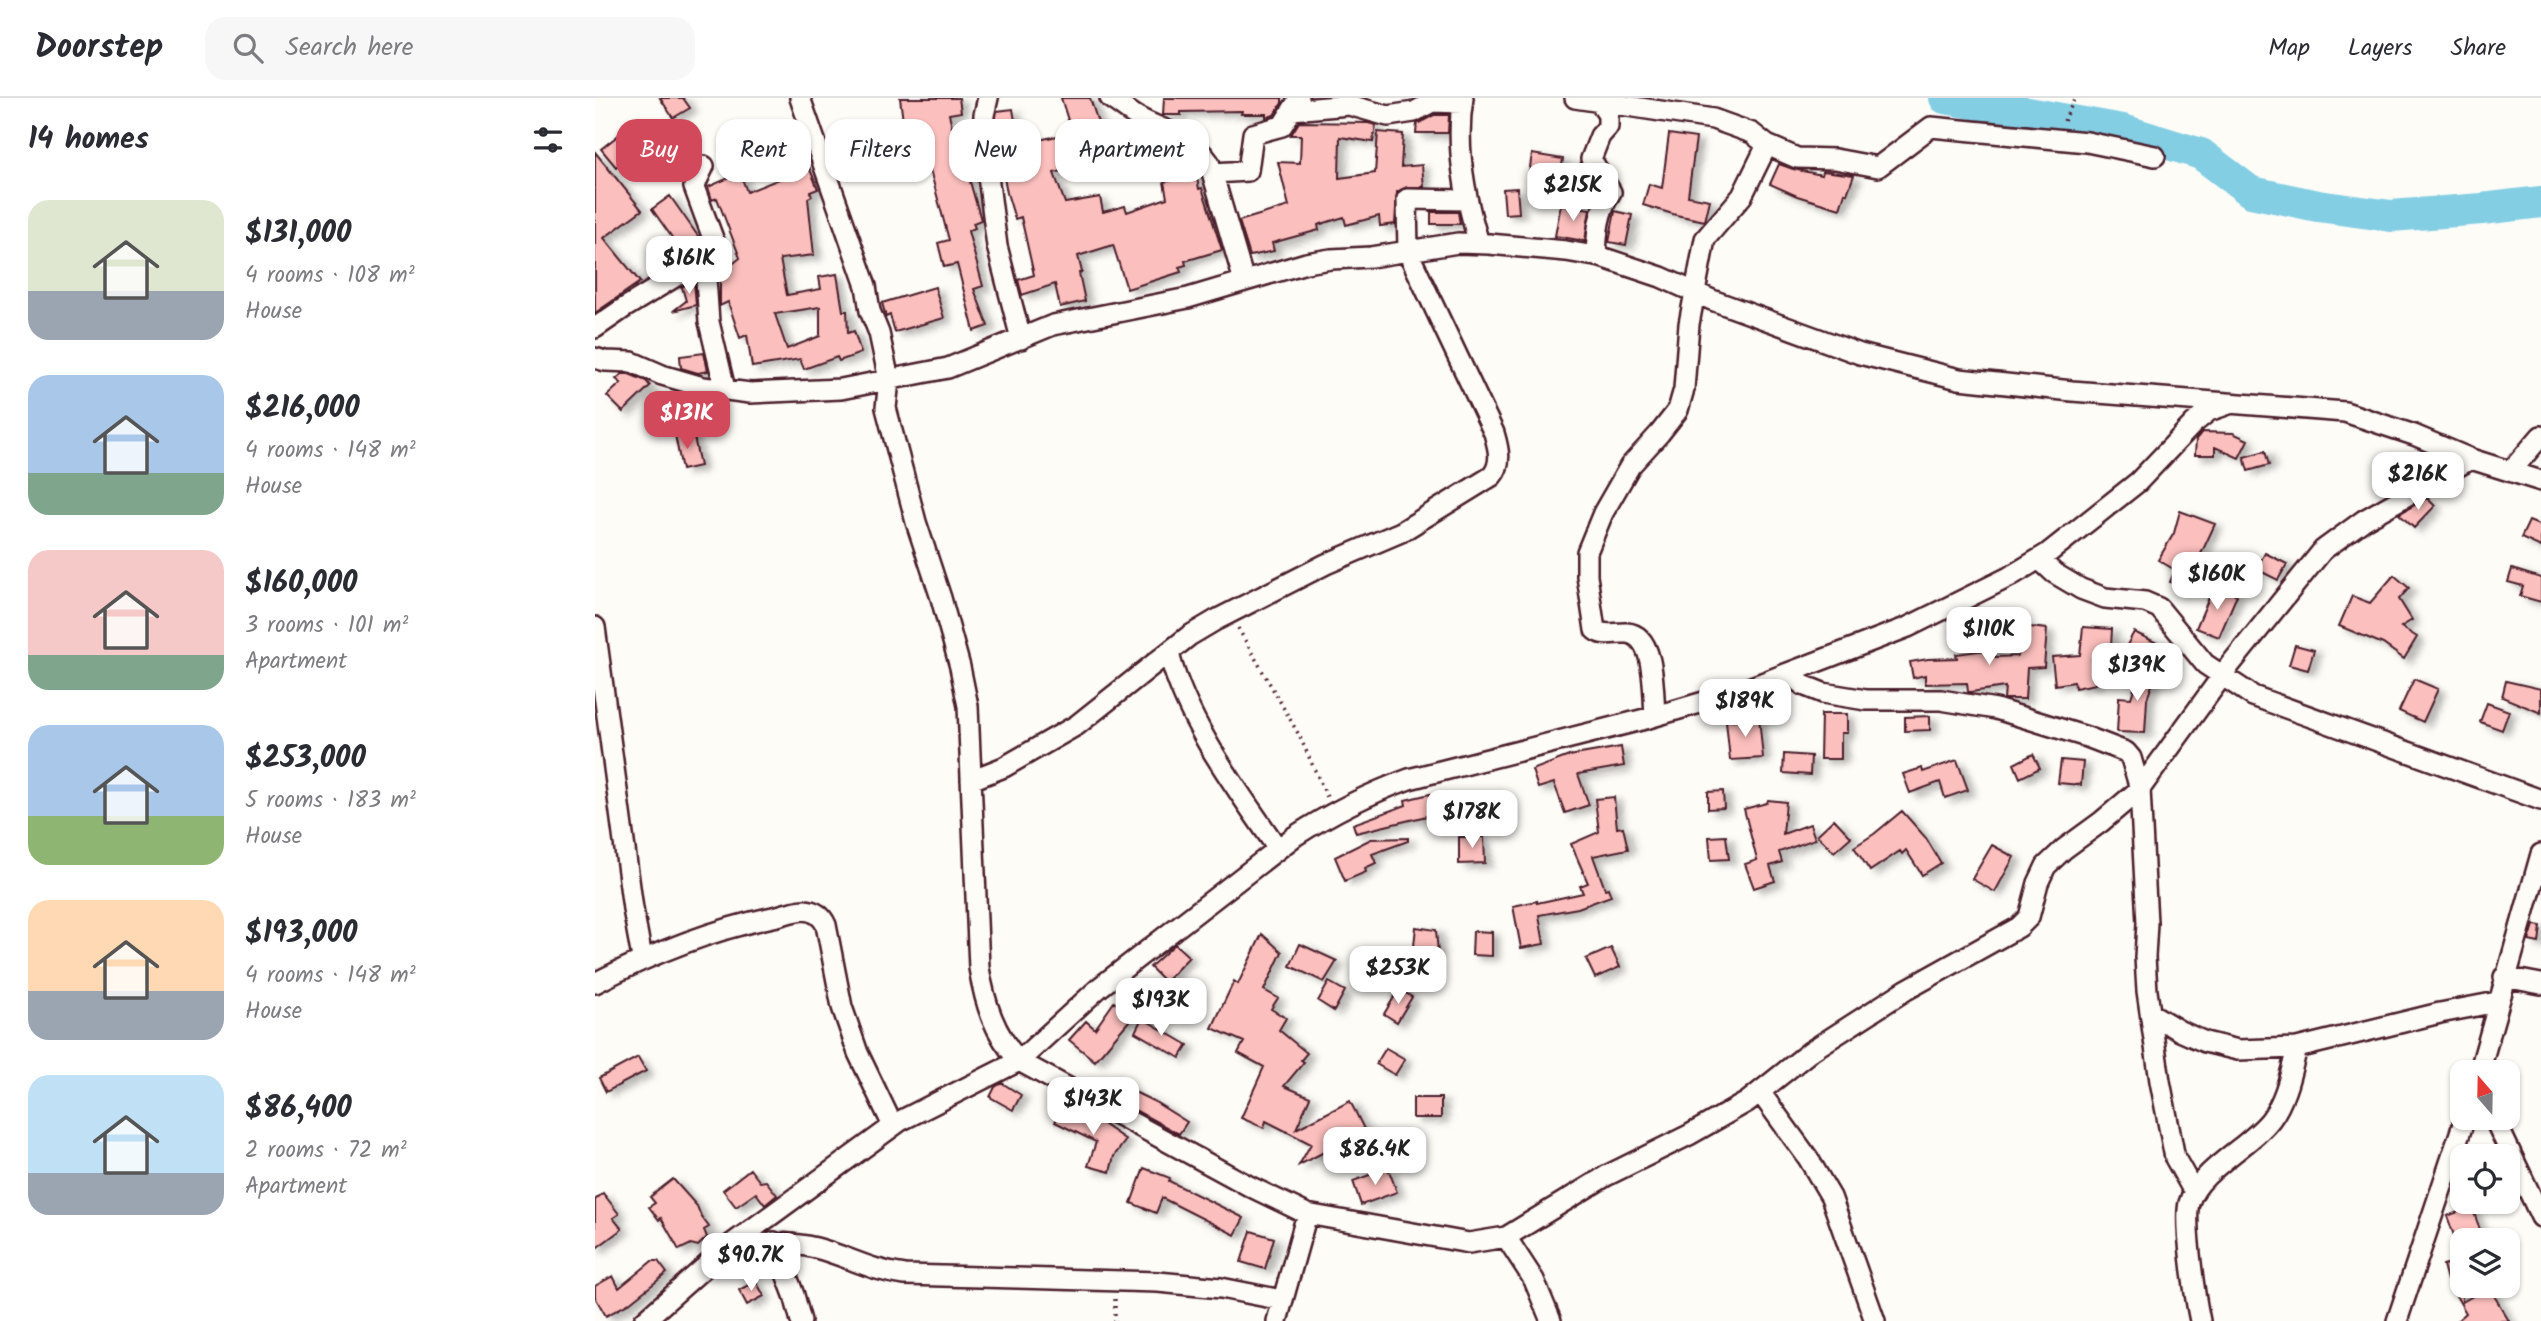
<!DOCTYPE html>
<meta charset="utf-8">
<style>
:root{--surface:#fff;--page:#f7f7f7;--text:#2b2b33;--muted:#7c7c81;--line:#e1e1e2;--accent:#d1495b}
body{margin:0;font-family:Kalam,sans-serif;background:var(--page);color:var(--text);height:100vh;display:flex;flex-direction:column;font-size:26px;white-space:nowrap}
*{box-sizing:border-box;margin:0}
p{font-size:23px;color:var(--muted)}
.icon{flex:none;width:38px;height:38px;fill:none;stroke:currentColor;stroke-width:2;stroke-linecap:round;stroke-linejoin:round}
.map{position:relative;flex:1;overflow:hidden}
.side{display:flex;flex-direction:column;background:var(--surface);width:595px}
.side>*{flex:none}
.banner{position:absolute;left:21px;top:21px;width:665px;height:63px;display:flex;gap:14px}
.needle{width:46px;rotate:340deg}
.controls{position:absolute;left:1855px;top:962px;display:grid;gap:14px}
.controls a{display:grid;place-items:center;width:70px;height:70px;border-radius:14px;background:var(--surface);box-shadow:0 2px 5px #0004;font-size:35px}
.price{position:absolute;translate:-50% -60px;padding:0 16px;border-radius:14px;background:#fff;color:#222;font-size:23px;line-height:46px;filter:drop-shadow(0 2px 4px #0008)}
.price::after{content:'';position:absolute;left:50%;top:42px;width:21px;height:16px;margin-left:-10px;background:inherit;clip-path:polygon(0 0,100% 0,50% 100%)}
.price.selected{background:var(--accent);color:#fff}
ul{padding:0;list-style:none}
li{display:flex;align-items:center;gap:21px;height:175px;padding:0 28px}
li span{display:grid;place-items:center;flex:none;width:196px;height:140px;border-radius:21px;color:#555}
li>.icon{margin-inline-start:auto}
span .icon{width:84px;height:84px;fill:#fffc;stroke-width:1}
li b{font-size:30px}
h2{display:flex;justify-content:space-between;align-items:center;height:84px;padding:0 28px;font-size:30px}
.tag{padding:0 24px;border-radius:21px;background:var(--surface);box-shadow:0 2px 5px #0004;font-size:24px;line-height:63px}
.tag.selected{background:var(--accent);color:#fff}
header{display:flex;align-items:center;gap:42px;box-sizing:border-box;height:98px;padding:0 35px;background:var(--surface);border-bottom:2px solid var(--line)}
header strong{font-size:33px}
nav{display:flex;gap:38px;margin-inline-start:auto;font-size:24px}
.search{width:490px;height:63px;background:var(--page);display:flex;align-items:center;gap:18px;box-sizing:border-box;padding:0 24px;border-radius:21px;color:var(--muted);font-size:26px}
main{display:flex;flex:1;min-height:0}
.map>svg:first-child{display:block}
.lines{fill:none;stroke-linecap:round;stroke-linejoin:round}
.river{stroke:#84cee4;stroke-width:32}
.building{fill:#fbbfbd;stroke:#4a1f2b;stroke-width:2;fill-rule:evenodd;filter:url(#shadow)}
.minor-casing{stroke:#4a1f2b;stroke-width:24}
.path{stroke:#4a1f2b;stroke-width:3.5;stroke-dasharray:2 5;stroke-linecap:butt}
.minor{stroke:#fdfcf7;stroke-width:19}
</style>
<header>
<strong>Doorstep</strong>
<div class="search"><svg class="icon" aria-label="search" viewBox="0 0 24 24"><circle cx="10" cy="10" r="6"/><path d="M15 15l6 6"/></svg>Search here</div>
<nav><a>Map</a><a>Layers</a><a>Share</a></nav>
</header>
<main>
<section class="side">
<h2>14 homes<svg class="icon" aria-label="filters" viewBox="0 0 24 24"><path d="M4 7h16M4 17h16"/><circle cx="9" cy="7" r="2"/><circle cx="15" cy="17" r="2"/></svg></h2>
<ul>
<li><span style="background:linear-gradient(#dfe7d0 65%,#9aa5b1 0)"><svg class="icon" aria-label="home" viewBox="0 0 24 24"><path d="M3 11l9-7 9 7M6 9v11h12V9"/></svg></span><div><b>$131,000</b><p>4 rooms · 108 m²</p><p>House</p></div></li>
<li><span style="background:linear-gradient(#a9c7e8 70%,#7fa58c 0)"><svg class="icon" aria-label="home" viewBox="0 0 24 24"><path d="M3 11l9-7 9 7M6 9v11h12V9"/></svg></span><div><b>$216,000</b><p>4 rooms · 148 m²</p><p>House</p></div></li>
<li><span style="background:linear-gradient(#f6c9c9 75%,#7fa58c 0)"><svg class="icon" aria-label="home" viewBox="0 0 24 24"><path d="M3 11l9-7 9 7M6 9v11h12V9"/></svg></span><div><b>$160,000</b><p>3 rooms · 101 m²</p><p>Apartment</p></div></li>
<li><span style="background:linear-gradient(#a9c7e8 65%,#8fb573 0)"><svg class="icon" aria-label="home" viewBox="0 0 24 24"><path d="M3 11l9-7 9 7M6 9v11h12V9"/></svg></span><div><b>$253,000</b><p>5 rooms · 183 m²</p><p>House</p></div></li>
<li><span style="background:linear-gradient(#ffd9b3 65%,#9aa5b1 0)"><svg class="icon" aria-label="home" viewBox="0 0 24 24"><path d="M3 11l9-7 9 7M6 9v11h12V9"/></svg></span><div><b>$193,000</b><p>4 rooms · 148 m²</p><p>House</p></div></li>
<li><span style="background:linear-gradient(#bfe0f5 70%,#9aa5b1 0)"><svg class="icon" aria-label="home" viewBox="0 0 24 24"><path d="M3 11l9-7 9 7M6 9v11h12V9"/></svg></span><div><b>$86,400</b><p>2 rooms · 72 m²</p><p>Apartment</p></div></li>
</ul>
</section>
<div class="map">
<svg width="1946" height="1223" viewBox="0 0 1946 1223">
<defs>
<filter id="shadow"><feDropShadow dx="7" dy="4" stdDeviation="3.5" flood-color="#0004"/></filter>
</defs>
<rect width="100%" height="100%" fill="#fdfcf7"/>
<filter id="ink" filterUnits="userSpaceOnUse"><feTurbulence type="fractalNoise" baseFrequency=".0143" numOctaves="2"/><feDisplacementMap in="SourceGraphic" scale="14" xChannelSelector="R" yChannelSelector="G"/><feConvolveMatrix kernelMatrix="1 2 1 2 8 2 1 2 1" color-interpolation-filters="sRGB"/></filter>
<g filter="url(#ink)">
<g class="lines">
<path class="river" d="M 1350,0 L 1528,32 L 1606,56 L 1656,94 L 1723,108 L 1796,118 L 1887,111 L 1946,104"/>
</g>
<path class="building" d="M 65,0 L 88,0 L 95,10 L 78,20 Z
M 305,0 L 364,0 L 366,14 L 354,16 L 364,60 L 370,59 L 371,66 L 376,64 L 380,79 L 374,80 L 386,122 L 378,125 L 380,130 L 373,133 L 388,188 L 379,191 L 393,228 L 379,233 L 362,166 L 349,169 L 343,145 L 354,142 L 334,68 L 321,71 L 308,23 Z
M 466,0 L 495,0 L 506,34 L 528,31 L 531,61 L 491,66 L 492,67 L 459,75 L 470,105 L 505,99 L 508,114 L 530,108 L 532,114 L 572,100 L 569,84 L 582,81 L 579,65 L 596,62 L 599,65 L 604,91 L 607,90 L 627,152 L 590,163 L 591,167 L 584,169 L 586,174 L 532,191 L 518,147 L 483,158 L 487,174 L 484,175 L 490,203 L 465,209 L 460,186 L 427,197 L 423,182 L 439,177 L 426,119 L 420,121 L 412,95 L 403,49 L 401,19 L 402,13 L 418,11 L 424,46 L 477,35 Z
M 569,0 L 687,0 L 687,5 L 679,17 L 671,20 L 671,16 L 646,16 L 647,13 L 586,14 L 586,17 L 568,17 Z
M 839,17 L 854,17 L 853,35 L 821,35 L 822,26 Z
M 704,24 L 773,25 L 781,27 L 778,44 L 745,39 L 744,80 L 780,75 L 783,34 L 808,36 L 806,69 L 827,67 L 829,89 L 812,89 L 802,94 L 800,126 L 785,128 L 784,118 L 751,127 L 749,119 L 723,127 L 724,132 L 677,145 L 679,153 L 655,158 L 644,123 L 694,108 L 683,64 L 705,65 L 706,37 L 696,37 Z
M 35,28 L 50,45 L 21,69 L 6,51 Z
M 1074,36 L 1101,40 L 1093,98 L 1115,102 L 1110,123 L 1081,117 L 1048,107 L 1054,86 L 1067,90 Z
M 0,54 L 47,112 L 9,140 L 45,184 L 0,215 Z
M 937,56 L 968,61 L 965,80 L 934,76 Z
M 1184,66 L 1198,71 L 1227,77 L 1228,73 L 1259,77 L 1252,96 L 1250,95 L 1245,111 L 1202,98 L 1175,86 Z
M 214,69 L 223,91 L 215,94 L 217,98 L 213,100 L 219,157 L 185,161 L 192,197 L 226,191 L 224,179 L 242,176 L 248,213 L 252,213 L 253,235 L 259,233 L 266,255 L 244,263 L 242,259 L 209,271 L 205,261 L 157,269 L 152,237 L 145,240 L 133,204 L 125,208 L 125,176 L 145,160 L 122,100 L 117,102 L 113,89 L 145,75 L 152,94 ZM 225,209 L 225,238 L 192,251 L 180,216 Z
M 922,90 L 924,115 L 910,116 L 908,91 Z
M 75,98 L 105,141 L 100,145 L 103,150 L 83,163 L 71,146 L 78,141 L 57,111 Z
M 966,106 L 995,111 L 990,143 L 960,138 Z
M 1020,113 L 1037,117 L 1031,147 L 1014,144 Z
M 836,114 L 863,114 L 865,126 L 836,126 Z
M 99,182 L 101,207 L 78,213 L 91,203 L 87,189 Z
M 340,189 L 349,220 L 300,234 L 295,217 L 291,219 L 287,205 Z
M 109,255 L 113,273 L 103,275 L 86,270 L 85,258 Z
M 27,276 L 34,276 L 51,283 L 55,288 L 28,314 L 12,298 L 26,285 L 21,281 Z
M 98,334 L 105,368 L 87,372 L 80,337 Z
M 1607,334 L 1638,335 L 1653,342 L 1644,360 L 1620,349 L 1620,357 L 1600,357 L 1601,341 Z
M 1670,353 L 1674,367 L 1653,373 L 1649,359 Z
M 1832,400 L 1840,408 L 1819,430 L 1804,416 Z
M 1585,413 L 1620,426 L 1605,458 L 1609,460 L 1591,490 L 1575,484 L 1580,472 L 1563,462 L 1579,435 Z
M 1934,423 L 1946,428 L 1946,449 L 1926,440 Z
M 1670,455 L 1692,466 L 1683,482 L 1661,471 Z
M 1917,471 L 1946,480 L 1946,504 L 1925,498 L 1928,488 L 1913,484 Z
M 1799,477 L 1814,490 L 1804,501 L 1817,522 L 1806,529 L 1822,539 L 1809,561 L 1788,546 L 1744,528 L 1757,498 L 1775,505 Z
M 1624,489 L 1642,497 L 1624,539 L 1601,530 L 1618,490 L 1623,492 Z
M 1426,528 L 1452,531 L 1449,569 L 1432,570 L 1430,601 L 1409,601 L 1410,589 L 1376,594 L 1373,594 L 1372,585 L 1330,586 L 1330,577 L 1318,580 L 1315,564 L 1333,561 L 1362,560 L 1361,556 L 1398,551 L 1400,559 L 1423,558 Z
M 1488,529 L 1517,531 L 1515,567 L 1497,561 L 1501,586 L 1480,590 L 1479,584 L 1460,587 L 1457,559 L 1485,557 Z
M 1539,534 L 1562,545 L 1554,559 L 1532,547 Z
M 1700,547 L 1719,552 L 1713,572 L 1694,567 Z
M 1547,565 L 1563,570 L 1552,601 L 1550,635 L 1522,634 L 1524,599 L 1536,600 Z
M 1819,581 L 1843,591 L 1828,624 L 1804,613 Z
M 1911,583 L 1946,591 L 1946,615 L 1907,599 Z
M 1892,605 L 1914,613 L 1907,632 L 1885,624 Z
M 1226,616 L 1252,616 L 1252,635 L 1246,635 L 1246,661 L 1225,661 Z
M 1335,618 L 1335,632 L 1310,633 L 1310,619 Z
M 1164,619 L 1168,660 L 1135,662 L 1131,623 Z
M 1026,649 L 1029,668 L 983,676 L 994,707 L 970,715 L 959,685 L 943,690 L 937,672 L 974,658 Z
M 1189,656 L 1216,658 L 1215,677 L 1188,675 Z
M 1438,656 L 1445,670 L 1425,680 L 1419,666 Z
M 1362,662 L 1373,692 L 1350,700 L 1345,684 L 1315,695 L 1308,676 L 1327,670 L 1328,674 Z
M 1466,662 L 1488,664 L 1486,687 L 1463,685 Z
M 1128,693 L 1129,710 L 1113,711 L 1113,694 Z
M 835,696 L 840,716 L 761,735 L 758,726 L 811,707 L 810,702 Z
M 1019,699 L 1022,730 L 1028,729 L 1033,751 L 998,758 L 1010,791 L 1013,790 L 1016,798 L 983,810 L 944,817 L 949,846 L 926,850 L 918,808 L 942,803 L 942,805 L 988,795 L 985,788 L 993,785 L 976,746 L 1004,734 L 1000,701 Z
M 1173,702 L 1191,704 L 1188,736 L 1215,726 L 1220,741 L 1184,754 L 1187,764 L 1175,768 L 1180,783 L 1159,790 L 1150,766 L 1162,762 L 1149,711 L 1172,705 Z
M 1307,713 L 1331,740 L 1346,765 L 1327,777 L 1311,752 L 1307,756 L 1305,753 L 1275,773 L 1259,749 L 1279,736 Z
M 1239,721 L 1256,739 L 1239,754 L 1222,737 Z
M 1131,738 L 1134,761 L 1116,762 L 1114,739 Z
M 864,739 L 889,739 L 890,765 L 864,766 Z
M 813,740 L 813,743 L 777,756 L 781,765 L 770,770 L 771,774 L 750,783 L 740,759 L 776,741 Z
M 1397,747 L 1419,759 L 1400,794 L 1377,781 Z
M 1939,827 L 1946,828 L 1944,845 L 1934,843 Z
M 821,829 L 841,832 L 843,855 L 818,857 Z
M 878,833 L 897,834 L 897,858 L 877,857 Z
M 667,836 L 687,854 L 669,892 L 683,900 L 676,911 L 691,920 L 684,932 L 712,955 L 706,962 L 709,964 L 689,988 L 715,999 L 701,1031 L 755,1003 L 770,1033 L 704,1067 L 716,1046 L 671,1023 L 669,1030 L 646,1020 L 669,969 L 643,955 L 649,944 L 617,930 L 639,883 L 643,886 Z
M 580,846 L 594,859 L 570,884 L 555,869 Z
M 705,846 L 742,863 L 729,884 L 695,868 Z
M 1016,850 L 1025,869 L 1000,880 L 991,861 Z
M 734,884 L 750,893 L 739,913 L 723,903 Z
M 804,891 L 817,899 L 802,924 L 789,916 Z
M 519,904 L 540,916 L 500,963 L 474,942 L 491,923 L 500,931 Z
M 547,920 L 593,947 L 585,960 L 540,934 Z
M 791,950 L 810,961 L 800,977 L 781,966 Z
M 43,959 L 51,973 L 11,994 L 4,980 Z
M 517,983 L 560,1004 L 592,1024 L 584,1036 L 510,996 Z
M 407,985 L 426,997 L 418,1012 L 395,999 L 400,989 Z
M 818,1000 L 846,1000 L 846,1020 L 818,1020 Z
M 469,1007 L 499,1020 L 531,1042 L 519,1058 L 515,1074 L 493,1068 L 501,1044 L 460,1024 Z
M 549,1070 L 575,1080 L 574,1083 L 649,1120 L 640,1137 L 567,1100 L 561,1115 L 536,1105 Z
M 793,1070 L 802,1094 L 766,1107 L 758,1083 Z
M 155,1071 L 165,1084 L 171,1083 L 182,1097 L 170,1107 L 161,1095 L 141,1109 L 128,1092 Z
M 78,1081 L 102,1108 L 106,1118 L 114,1129 L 109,1132 L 112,1139 L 103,1148 L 96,1146 L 84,1152 L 66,1120 L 64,1122 L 54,1109 L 60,1105 L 55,1099 Z
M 8,1095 L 24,1116 L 18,1120 L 27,1131 L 0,1151 L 0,1102 Z
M 1877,1109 L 1889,1143 L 1861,1143 L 1852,1118 Z
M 656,1133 L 679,1140 L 670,1171 L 646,1164 Z
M 1867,1162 L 1867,1204 L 1894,1189 L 1914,1223 L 1862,1223 L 1871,1215 L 1852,1182 L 1848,1167 Z
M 57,1163 L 63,1163 L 72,1175 L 33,1206 L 11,1218 L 0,1199 L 0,1188 L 18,1178 L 24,1190 Z
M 161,1183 L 169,1198 L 152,1207 L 144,1192 Z"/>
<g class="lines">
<g class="minor-casing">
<path id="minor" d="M 205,0 L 271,188 L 275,213 L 284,235 L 294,282 L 291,310 L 321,424 L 346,500 L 365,569 L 373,608 L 384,870 C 390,906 399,935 424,963 L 654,1088 L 712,1116 L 874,1145 L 911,1139 L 1011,1078 L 1094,1037 L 1152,1004 L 1216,953 L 1311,892 L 1424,829 L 1434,819 L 1443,785 L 1451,768 L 1469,751 L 1506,724 L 1545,691 L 1635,567 L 1728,452 L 1769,422 L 1876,361
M 393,0 L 389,17 L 388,39 L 402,148 L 426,241
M 515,0 C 526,7 537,17 548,22 C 578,37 593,35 614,64 L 649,183
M 868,0 C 860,48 870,100 884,145
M 980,0 L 1118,21 L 1157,35 L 1172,47 L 1202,60 L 1240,61 L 1283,69 L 1336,29 L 1492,44 L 1560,58
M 697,12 L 754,7 L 793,18 L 819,14 L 837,4 L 867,5
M 109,68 L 99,89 L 119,143 L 111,181 L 114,224 L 130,291
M 618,75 L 653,73 L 658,36 L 687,28 L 704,1
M 1001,158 C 1002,134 1003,114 1016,94 L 996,61 L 1005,38 L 1013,29 L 1013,17 L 1005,5
M 0,230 L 29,210 L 116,157
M 0,260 L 10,263 L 37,264 L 67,277 L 108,289 L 155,295 L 246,291 L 353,270 L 458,227 L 593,200 L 711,165 L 736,161 L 776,159 L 863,145 L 894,146 L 971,153 L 1006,159 L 1066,179 L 1117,202 L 1265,256 L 1364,281 L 1477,293 L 1750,314 L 1819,337 L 1876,361 L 1946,383
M 1916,373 L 1946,338
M 1444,461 L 1459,475 L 1486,491 L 1510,500 L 1550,504 L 1564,510 L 1610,566 L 1658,598 L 1946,702
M 0,529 L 38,811 L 47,860
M 574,556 C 593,627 642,691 683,751
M 1194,576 L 1208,587 L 1228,595 L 1271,602 L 1346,602 L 1401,611 L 1492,639 L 1531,654 L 1536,660 L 1545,691 L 1552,825 L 1550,859 L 1552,893 L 1565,983 L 1580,1060 L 1599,1094
M 1060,618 C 1058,595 1061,537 1032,535 C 1021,534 1009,539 1000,532 L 992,478 L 992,454 L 1008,415 L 1035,368 L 1065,335 L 1083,312 L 1089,291 L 1094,226 L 1110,141 L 1147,98 L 1172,47
M 376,682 L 409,669 L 482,627 L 594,538 L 621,522 L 731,466 L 806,434 L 897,378 C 908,365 903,349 899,335 L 813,154 L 812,101 L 871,102
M 1909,879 L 1946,886
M 0,885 C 56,856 116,832 178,819 C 188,817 200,812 210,812 C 220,813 227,818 231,827 L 247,909 L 263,955 L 298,1028
M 1557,916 L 1585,933 L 1610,944 L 1643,952 L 1702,950 L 1845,915 L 1902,904
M 1884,975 L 1946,756
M 1165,994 L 1213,1060 L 1236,1099 L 1280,1223
M 1899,1020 L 1946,1119
M 911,1139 L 939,1182 L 956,1223
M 179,1144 L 199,1197 L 206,1223
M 134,1150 C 164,1144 192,1143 221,1150 C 252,1158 276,1173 310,1177 L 563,1184 L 626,1190 L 687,1202
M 49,1223 L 130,1151 L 305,1023 L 424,963 L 505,889 L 700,738 C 737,714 773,696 814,681 L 1054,620 L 1146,593 L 1313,529 L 1414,479 L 1452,456 L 1543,384 L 1599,325 L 1614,313 L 1634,306
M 682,1223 L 712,1116
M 1605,1223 C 1600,1200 1589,1125 1594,1105 C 1603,1073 1657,1047 1676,1021 C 1691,1001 1696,973 1702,950
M 1802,1223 L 1870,1020"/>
</g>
<path class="path" d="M 1469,23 L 1480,0
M 643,530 L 704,637 L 732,699
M 520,1201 L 520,1223"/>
<use href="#minor" class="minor"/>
</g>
</g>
</svg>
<div class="controls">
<a><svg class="needle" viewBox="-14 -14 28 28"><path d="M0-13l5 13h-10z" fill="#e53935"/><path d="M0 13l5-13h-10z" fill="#7c7c81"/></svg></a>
<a><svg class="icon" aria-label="locate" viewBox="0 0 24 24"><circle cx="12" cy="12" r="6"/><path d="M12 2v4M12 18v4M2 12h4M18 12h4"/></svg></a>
<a><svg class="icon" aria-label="layers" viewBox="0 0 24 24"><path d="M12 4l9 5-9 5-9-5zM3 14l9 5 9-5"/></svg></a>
</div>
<b class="price" style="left:978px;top:125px">$215K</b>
<b class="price" style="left:94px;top:198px">$161K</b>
<b class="price selected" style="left:92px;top:353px">$131K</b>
<b class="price" style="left:1823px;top:414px">$216K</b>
<b class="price" style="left:1622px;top:514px">$160K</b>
<b class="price" style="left:1394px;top:569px">$110K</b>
<b class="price" style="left:1542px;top:605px">$139K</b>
<b class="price" style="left:1150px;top:641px">$189K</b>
<b class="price" style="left:877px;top:752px">$178K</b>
<b class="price" style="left:803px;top:908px">$253K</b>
<b class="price" style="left:566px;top:940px">$193K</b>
<b class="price" style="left:498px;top:1039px">$143K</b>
<b class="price" style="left:780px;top:1089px">$86.4K</b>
<b class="price" style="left:156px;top:1195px">$90.7K</b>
<div class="banner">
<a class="tag selected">Buy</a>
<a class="tag">Rent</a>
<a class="tag">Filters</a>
<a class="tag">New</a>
<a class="tag">Apartment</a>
</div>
</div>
</main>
